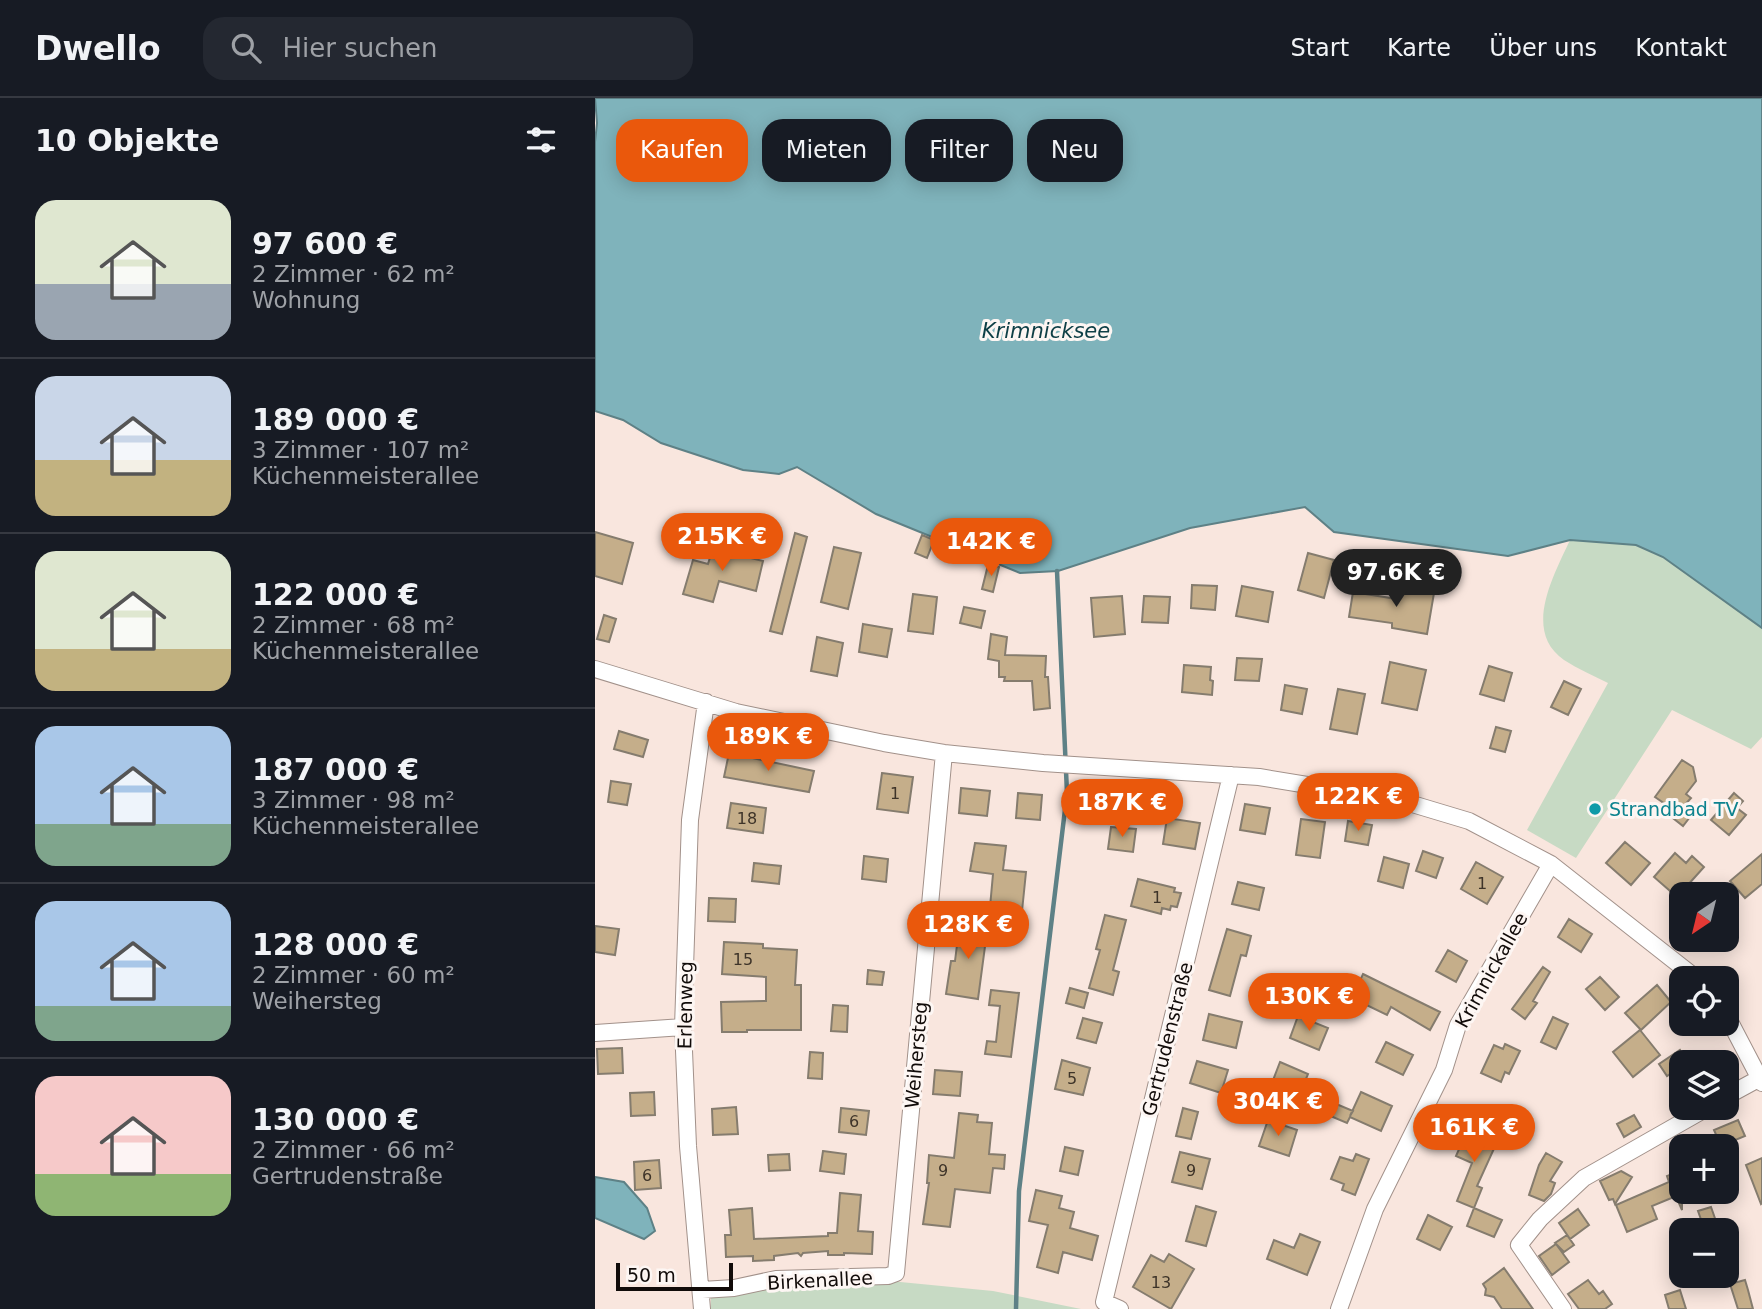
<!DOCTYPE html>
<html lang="de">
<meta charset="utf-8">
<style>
:root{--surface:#171b24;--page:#242831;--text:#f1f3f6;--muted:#9ea1a6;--line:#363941;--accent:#ea580c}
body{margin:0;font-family:"DejaVu Sans",sans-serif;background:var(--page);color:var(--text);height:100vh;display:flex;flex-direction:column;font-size:26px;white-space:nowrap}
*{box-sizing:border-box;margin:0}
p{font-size:23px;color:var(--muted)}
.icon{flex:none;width:38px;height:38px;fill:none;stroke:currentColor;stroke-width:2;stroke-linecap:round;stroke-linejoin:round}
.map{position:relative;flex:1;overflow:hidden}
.sheet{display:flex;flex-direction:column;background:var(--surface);width:595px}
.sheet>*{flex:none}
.hud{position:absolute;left:21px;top:21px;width:665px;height:63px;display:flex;gap:14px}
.needle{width:46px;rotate:215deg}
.fabs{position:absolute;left:1074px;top:784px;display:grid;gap:14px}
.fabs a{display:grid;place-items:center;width:70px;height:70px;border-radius:14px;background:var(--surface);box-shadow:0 4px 18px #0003;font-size:35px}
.scale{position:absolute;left:21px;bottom:18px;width:117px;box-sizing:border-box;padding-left:7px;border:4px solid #110b09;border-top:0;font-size:19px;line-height:24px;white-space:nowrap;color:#110b09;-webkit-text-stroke:5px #fdf6f3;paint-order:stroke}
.price{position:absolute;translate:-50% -60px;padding:0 16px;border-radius:24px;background:var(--accent);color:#fff;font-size:23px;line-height:46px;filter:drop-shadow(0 2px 4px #0008)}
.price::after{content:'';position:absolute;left:50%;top:42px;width:21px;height:16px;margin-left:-10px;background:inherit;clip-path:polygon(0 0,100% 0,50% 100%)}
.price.active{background:#222;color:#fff}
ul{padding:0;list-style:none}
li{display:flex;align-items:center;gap:21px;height:175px;padding:0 35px}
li+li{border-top:2px solid var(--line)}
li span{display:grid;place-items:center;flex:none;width:196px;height:140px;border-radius:21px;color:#555}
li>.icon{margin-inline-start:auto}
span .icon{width:84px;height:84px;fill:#fffc;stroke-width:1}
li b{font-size:30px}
h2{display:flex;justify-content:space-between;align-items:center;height:84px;padding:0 35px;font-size:30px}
.pill{padding:0 24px;border-radius:21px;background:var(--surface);box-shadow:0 4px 18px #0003;font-size:24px;line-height:63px}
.pill.active{background:var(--accent);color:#fff}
header{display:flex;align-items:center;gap:42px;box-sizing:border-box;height:98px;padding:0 35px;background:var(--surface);border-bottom:2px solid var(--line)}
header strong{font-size:33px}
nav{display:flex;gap:38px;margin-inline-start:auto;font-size:24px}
.search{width:490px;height:63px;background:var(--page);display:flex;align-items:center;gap:18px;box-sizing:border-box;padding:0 24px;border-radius:21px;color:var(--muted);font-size:26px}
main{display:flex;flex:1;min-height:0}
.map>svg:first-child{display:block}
.green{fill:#c7dac4}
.water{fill:#7fb3bb;stroke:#5e8186;stroke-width:2}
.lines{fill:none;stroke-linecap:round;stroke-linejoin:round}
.stream{stroke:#5e8186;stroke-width:4.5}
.building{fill:#c5ae8a;stroke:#857c6e;stroke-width:2}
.minor-casing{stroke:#a2918a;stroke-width:18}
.minor{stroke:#fff;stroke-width:16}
.culture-dot{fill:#0f9aa8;stroke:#fdf6f3;stroke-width:2.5}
.labels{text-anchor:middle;stroke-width:6;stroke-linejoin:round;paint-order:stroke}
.number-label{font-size:16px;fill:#3e3429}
.culture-label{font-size:19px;fill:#0d838f;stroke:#fdf6f3;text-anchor:start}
.street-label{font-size:19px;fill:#110b09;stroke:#fdf6f3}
.water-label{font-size:21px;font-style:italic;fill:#0e3f46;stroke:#fdf6f3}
</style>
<header>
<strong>Dwello</strong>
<div class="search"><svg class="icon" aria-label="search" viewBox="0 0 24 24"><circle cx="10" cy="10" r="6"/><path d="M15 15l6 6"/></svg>Hier suchen</div>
<nav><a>Start</a><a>Karte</a><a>Über uns</a><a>Kontakt</a></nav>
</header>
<main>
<section class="sheet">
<h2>10 Objekte<svg class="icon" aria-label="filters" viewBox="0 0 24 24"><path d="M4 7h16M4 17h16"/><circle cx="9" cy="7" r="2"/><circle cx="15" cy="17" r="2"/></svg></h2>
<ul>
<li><span style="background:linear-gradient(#dfe7d0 60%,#9aa5b1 0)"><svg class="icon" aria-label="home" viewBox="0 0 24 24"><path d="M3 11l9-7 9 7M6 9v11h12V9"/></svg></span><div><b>97 600 €</b><p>2 Zimmer · 62 m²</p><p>Wohnung</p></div></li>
<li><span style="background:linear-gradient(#c9d6e8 60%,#c2b280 0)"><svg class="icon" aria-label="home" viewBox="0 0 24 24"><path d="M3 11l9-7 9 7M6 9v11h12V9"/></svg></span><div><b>189 000 €</b><p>3 Zimmer · 107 m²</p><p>Küchenmeisterallee</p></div></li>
<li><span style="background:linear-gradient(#dfe7d0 70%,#c2b280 0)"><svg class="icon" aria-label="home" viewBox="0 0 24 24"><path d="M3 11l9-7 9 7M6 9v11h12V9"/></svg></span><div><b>122 000 €</b><p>2 Zimmer · 68 m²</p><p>Küchenmeisterallee</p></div></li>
<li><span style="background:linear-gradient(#a9c7e8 70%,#7fa58c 0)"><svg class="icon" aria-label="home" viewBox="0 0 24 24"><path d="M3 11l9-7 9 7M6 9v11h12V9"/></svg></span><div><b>187 000 €</b><p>3 Zimmer · 98 m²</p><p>Küchenmeisterallee</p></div></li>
<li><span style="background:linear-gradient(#a9c7e8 75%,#7fa58c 0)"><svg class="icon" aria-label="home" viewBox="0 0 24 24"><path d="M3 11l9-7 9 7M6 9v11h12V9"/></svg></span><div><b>128 000 €</b><p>2 Zimmer · 60 m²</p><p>Weihersteg</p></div></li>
<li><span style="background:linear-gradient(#f6c9c9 70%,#8fb573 0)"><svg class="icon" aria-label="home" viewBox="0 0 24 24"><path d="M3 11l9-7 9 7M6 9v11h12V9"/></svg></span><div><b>130 000 €</b><p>2 Zimmer · 66 m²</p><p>Gertrudenstraße</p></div></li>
</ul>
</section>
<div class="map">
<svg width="1167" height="1211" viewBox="0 0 1167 1211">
<rect width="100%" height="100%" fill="#f9e6de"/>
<path class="green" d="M 975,442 L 1041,447 L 1068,459 L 1167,530 L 1167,639 L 1156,651 L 1077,612 L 981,760 L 932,732 L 1013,585 C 999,578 983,571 969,562 C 927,533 959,477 975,442 Z
M 295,1183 L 398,1193 L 486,1211 L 116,1211 L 116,1193 Z"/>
<path class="water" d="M 0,0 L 1167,0 L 1167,530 L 1068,459 L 1041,447 L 975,442 L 913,458 L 739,434 L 710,409 L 595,430 L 463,473 L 425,475 L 281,416 L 202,369 L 184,376 L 148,372 L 66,345 L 28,322 L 0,313 L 0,44 L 2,25 Z
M 0,1079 L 29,1084 L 52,1110 L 60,1133 L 49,1141 L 0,1120 Z"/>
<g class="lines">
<path class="stream" d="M 421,1211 L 424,1093 L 472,695 L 462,473"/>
</g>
<path class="building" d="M 0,434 L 38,445 L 27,486 L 0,478 Z
M 200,435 L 212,439 L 187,536 L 175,533 Z
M 327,437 L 339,442 L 332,460 L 320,455 Z
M 121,440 L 135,444 L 132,454 L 168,463 L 161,493 L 124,483 L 118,504 L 88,496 L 98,462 L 113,466 Z
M 239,449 L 266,455 L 253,511 L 226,504 Z
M 713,455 L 739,462 L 729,500 L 703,492 Z
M 393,467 L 404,469 L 398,494 L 387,491 Z
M 597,487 L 622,488 L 620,512 L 596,510 Z
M 647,488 L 678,494 L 673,524 L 641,518 Z
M 805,488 L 839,495 L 832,536 L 797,530 L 797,525 L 754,519 L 758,494 L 802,501 Z
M 318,496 L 342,499 L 338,536 L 313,533 Z
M 527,498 L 530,536 L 499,539 L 496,500 Z
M 549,498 L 575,499 L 573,525 L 547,524 Z
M 369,509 L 390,513 L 386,530 L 365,525 Z
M 9,517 L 21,521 L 14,544 L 2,541 Z
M 268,526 L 297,531 L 292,559 L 264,554 Z
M 396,536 L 412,539 L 410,557 L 451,558 L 450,579 L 453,579 L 455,610 L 439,612 L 437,583 L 409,583 L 410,579 L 404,579 L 404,563 L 393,561 Z
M 222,539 L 248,545 L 242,578 L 216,573 Z
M 642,560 L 667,561 L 664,583 L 640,582 Z
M 795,564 L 831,572 L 822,612 L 787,605 Z
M 589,567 L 616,569 L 615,582 L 618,583 L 617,597 L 587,594 Z
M 894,568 L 917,575 L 909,603 L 885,596 Z
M 969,583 L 986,591 L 973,617 L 956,609 Z
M 690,587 L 712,591 L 707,616 L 686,612 Z
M 743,591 L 770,596 L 762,636 L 735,631 Z
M 901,629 L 916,633 L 910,654 L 895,650 Z
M 24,633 L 53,642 L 48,659 L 19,651 Z
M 134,655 L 219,673 L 214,694 L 129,679 Z
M 1087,662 L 1098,669 L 1101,683 L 1091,696 L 1096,700 L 1086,711 L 1095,719 L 1088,728 L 1069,713 L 1073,708 L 1060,699 Z
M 287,675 L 318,679 L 313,715 L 282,711 Z
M 16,683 L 36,686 L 32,707 L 13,704 Z
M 366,690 L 395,693 L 392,718 L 364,715 Z
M 423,695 L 447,697 L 445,722 L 421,720 Z
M 1139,695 L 1148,703 L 1142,710 L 1151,717 L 1134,737 L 1116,722 Z
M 136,705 L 171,710 L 168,735 L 132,730 Z
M 650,706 L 675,710 L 670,736 L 645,732 Z
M 572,720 L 605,725 L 600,751 L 568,746 Z
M 706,721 L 730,724 L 725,760 L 701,757 Z
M 753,723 L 777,727 L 773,747 L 750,743 Z
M 516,729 L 541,731 L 538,754 L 513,751 Z
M 1030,744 L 1055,765 L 1036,787 L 1011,765 Z
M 380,745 L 411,748 L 408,772 L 431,774 L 426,823 L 394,820 L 398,776 L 375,773 Z
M 828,753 L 848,760 L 841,780 L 821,773 Z
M 1080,755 L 1091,765 L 1097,758 L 1109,769 L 1082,799 L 1059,779 Z
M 1167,756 L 1167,786 L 1150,800 L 1135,783 Z
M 269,758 L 293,761 L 291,784 L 267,781 Z
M 789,759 L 814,766 L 808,790 L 783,783 Z
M 881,764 L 908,779 L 892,806 L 866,791 Z
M 159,765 L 186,768 L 184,786 L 157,783 Z
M 543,781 L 580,790 L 579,794 L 586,795 L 582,809 L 576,808 L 575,812 L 567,810 L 566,816 L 536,808 Z
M 643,784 L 669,790 L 664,812 L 637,806 Z
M 114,800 L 141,801 L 140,824 L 113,823 Z
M 510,817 L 531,822 L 518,872 L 524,874 L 518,897 L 494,890 L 505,852 L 501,851 Z
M 974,821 L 997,836 L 986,854 L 963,839 Z
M 365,823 L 393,826 L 383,901 L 351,896 L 356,863 L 360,863 Z
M 0,828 L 24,831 L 20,857 L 0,854 Z
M 632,831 L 656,838 L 651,858 L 646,857 L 635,898 L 614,892 Z
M 129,844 L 168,846 L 168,850 L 202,852 L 200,887 L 206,887 L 206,932 L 152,932 L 152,934 L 127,934 L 126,904 L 171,903 L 171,879 L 127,876 Z
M 853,852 L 872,863 L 861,884 L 841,873 Z
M 948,869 L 955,874 L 938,903 L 942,905 L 930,921 L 917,911 Z
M 273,872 L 289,874 L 287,887 L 272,886 Z
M 768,876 L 845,914 L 835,932 L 796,909 L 792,917 L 757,900 Z
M 1005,879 L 1024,899 L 1010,912 L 991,891 Z
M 1062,887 L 1076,904 L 1046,932 L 1030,915 Z
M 475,890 L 493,895 L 489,910 L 471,905 Z
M 396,892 L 424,895 L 416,959 L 390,956 L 392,943 L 401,944 L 405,908 L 394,907 Z
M 238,907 L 253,908 L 252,934 L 236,933 Z
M 614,916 L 647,924 L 641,950 L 608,942 Z
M 703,918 L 733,930 L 724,952 L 695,940 Z
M 958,919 L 973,926 L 961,951 L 946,944 Z
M 488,920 L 507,925 L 501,945 L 482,940 Z
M 1045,932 L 1065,957 L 1038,979 L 1018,954 Z
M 791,944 L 818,957 L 808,977 L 781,964 Z
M 910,946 L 925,953 L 914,976 L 910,974 L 906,984 L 886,975 L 899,947 L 908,951 Z
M 27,950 L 28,975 L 3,976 L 2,951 Z
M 1085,952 L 1093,964 L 1087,964 L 1087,968 L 1072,978 L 1064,966 Z
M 215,954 L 228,955 L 227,981 L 213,980 Z
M 467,962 L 495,970 L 488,997 L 460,991 Z
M 602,963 L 633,972 L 626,995 L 595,985 Z
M 685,964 L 713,976 L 704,998 L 693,994 L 688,1005 L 672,998 Z
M 340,972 L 367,974 L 365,998 L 338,996 Z
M 59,994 L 60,1017 L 36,1018 L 35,995 Z
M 766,994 L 797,1008 L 786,1033 L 755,1019 L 752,1025 L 733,1017 L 739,1005 L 758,1013 L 755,1018 Z
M 141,1009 L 143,1036 L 118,1037 L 117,1011 Z
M 246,1010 L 274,1013 L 271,1037 L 244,1034 Z
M 588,1010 L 603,1014 L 596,1041 L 581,1038 Z
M 911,1011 L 933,1022 L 925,1036 L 904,1025 Z
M 364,1015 L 383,1017 L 382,1024 L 397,1025 L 394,1056 L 410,1057 L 409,1071 L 398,1070 L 395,1095 L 360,1091 L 355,1129 L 328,1126 L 334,1085 L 332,1085 L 334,1057 L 359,1060 Z
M 1039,1017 L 1046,1029 L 1029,1039 L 1022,1026 Z
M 673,1022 L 702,1032 L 694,1058 L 664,1048 Z
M 1143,1022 L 1150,1038 L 1126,1048 L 1119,1032 Z
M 873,1031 L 902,1044 L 882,1088 L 887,1090 L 879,1110 L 862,1103 L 877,1065 L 861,1058 Z
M 470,1049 L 488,1053 L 483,1077 L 465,1073 Z
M 228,1053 L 251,1056 L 249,1076 L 225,1073 Z
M 585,1054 L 615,1061 L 607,1091 L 577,1084 Z
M 951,1055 L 967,1064 L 955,1083 L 960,1085 L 956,1096 L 949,1103 L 934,1097 L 944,1067 Z
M 194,1056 L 195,1072 L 174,1073 L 173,1057 Z
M 761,1056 L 774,1061 L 760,1097 L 747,1092 L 749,1086 L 736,1081 L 745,1059 L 758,1063 Z
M 1167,1060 L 1167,1105 L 1166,1106 L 1151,1067 Z
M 64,1062 L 66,1090 L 40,1092 L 39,1064 Z
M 1087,1072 L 1087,1112 L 1080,1096 L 1079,1099 L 1057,1108 L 1062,1121 L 1032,1134 L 1021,1107 L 1074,1084 L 1072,1078 Z
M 1026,1073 L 1037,1079 L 1020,1106 L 1018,1101 L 1014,1102 L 1005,1083 Z
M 441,1092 L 467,1098 L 464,1110 L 479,1114 L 475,1130 L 503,1138 L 497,1162 L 468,1154 L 463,1175 L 442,1169 L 453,1127 L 434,1123 Z
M 245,1095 L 266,1097 L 263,1133 L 278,1134 L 277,1156 L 249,1155 L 249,1157 L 233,1157 L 233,1153 L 208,1155 L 206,1158 L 203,1155 L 179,1158 L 179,1162 L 158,1163 L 158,1158 L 131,1159 L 130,1137 L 136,1137 L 134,1112 L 157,1110 L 159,1141 L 233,1138 L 233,1135 L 242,1135 Z
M 601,1108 L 621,1114 L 611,1148 L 591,1143 Z
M 1116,1109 L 1122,1126 L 1109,1130 L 1103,1113 Z
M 879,1110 L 907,1122 L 899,1139 L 872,1128 Z
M 983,1111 L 994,1127 L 975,1141 L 964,1125 Z
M 833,1117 L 857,1129 L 845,1152 L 822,1141 Z
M 705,1136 L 725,1144 L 712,1177 L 672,1161 L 679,1142 L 699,1150 Z
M 972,1137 L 979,1147 L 969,1154 L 960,1145 Z
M 961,1146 L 974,1164 L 957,1177 L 944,1158 Z
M 574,1156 L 599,1171 L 576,1211 L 538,1189 L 556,1157 L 569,1164 Z
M 909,1170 L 938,1211 L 907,1211 L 899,1199 L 890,1197 L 891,1191 L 888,1186 Z
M 993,1182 L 1004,1196 L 1008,1193 L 1017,1206 L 1010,1211 L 984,1211 L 973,1196 Z
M 1150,1182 L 1153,1192 L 1158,1211 L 1143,1211 L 1135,1186 Z
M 1085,1192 L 1091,1211 L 1074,1211 L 1070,1197 Z"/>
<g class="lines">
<g class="minor-casing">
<path id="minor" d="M 0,571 L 141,614 L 289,645 L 349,655 L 448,665 L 664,679 L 804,702 L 874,723 L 956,766 L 1101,880
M 1132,918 L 1167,985
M 0,935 L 88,929
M 1132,998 L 1165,980
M 107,1192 L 139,1190 L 181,1181 L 293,1178 L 301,1175 L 349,655
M 107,1211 L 93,1048 L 88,929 L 95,722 L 111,604
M 525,1211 L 509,1204 L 636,677
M 744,1211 L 780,1111 L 849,972 L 863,927 L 956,766
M 968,1211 L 924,1147 L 945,1121 L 989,1080 L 1112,1010"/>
</g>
<use href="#minor" class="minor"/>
</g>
<circle class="culture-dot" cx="1000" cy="711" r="7"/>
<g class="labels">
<g class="number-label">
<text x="300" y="701">1</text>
<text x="152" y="726">18</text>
<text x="887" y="791">1</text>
<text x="562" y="805">1</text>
<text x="148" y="867">15</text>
<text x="477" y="986">5</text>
<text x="259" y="1029">6</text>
<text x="348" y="1078">9</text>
<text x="596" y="1078">9</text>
<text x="52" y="1083">6</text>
<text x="566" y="1190">13</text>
</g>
<g class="culture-label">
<text x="1014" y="718">Strandbad TV</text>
</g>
<g class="street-label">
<text transform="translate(896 872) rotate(-61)" y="7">Krimnickallee</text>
<text transform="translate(90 907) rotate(-89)" y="7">Erlenweg</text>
<text transform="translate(572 941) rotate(-76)" y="7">Gertrudenstraße</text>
<text transform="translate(321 957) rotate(-85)" y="7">Weihersteg</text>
<text transform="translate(225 1182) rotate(-3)" y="7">Birkenallee</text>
</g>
<g class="water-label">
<text x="451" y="240">Krimnicksee</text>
</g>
</g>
</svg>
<div class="fabs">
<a><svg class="needle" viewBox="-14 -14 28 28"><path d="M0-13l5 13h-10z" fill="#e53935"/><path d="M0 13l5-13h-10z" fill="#9ea1a6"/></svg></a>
<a><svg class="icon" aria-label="locate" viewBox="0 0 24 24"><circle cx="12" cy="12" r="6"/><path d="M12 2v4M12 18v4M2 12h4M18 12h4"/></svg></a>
<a><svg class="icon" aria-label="layers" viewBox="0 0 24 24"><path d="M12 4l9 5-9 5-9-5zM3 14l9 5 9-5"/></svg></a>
<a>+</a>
<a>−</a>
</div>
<div class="scale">50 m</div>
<b class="price" style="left:127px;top:475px">215K €</b>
<b class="price" style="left:396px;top:480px">142K €</b>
<b class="price active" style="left:801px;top:511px">97.6K €</b>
<b class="price" style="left:173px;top:675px">189K €</b>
<b class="price" style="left:763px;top:735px">122K €</b>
<b class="price" style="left:527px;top:741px">187K €</b>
<b class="price" style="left:373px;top:863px">128K €</b>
<b class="price" style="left:714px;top:935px">130K €</b>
<b class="price" style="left:683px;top:1040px">304K €</b>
<b class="price" style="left:879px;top:1066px">161K €</b>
<div class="hud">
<a class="pill active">Kaufen</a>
<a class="pill">Mieten</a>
<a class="pill">Filter</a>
<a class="pill">Neu</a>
</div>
</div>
</main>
